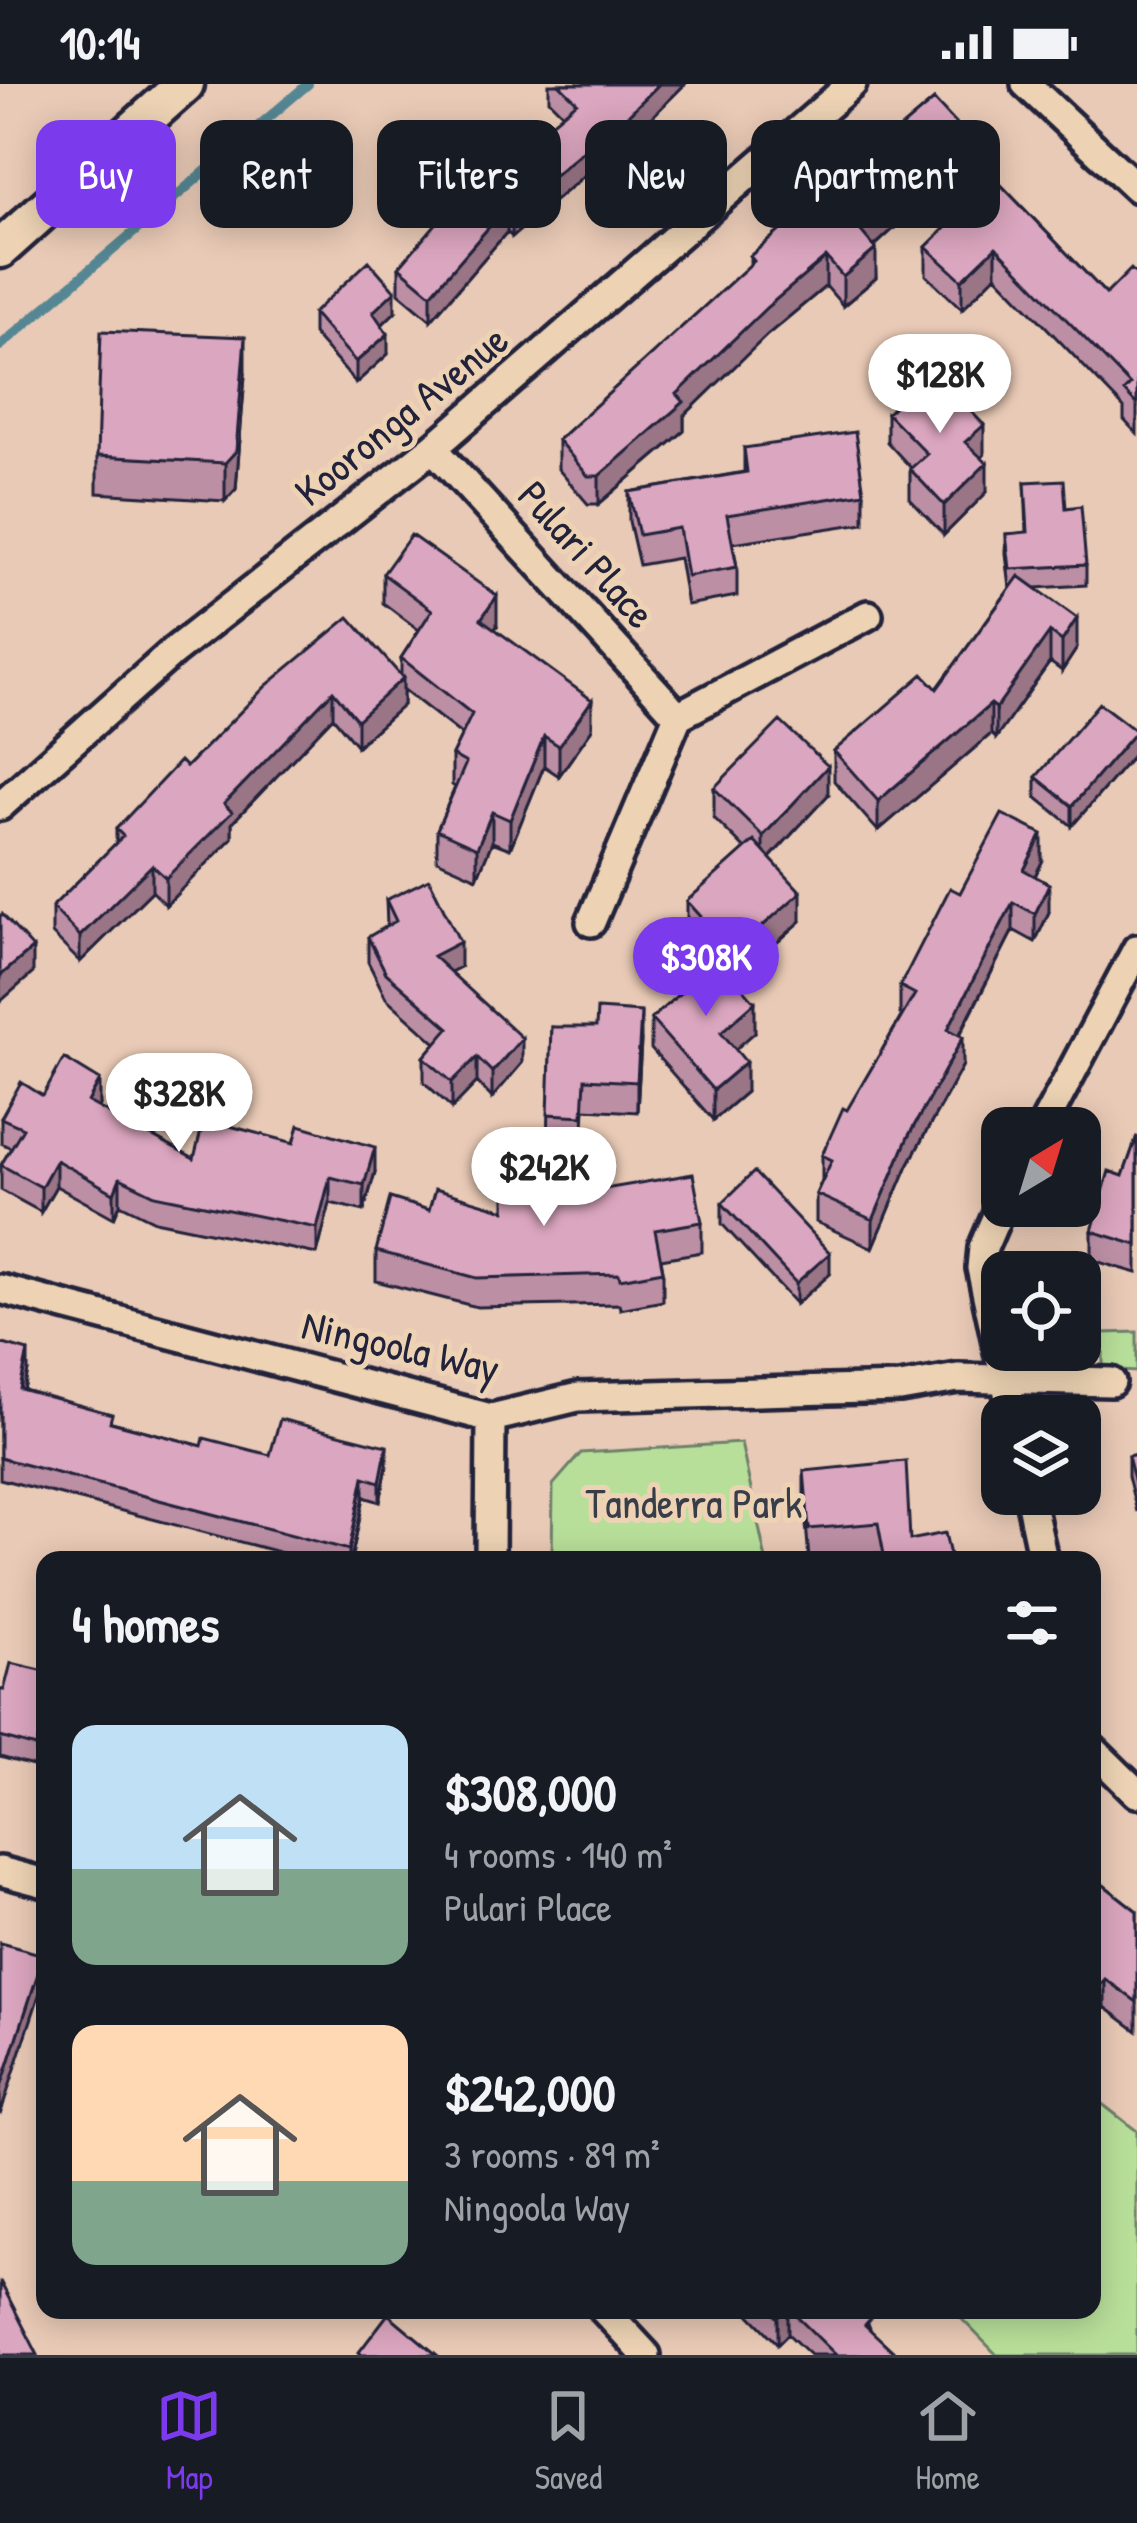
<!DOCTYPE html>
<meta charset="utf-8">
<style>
:root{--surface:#171b24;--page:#242831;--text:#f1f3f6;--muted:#9ea1a6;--line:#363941;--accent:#7c3aed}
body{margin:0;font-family:"Patrick Hand",sans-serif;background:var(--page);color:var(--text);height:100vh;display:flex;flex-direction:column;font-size:45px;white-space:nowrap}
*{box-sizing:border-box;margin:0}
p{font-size:39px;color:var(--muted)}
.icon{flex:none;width:66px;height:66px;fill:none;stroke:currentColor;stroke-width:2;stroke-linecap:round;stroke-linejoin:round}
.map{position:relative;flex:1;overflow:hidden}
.side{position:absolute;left:36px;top:1467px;width:1065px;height:768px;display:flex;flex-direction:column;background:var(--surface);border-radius:24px;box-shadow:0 6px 30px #0003}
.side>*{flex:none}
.top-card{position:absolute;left:36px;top:36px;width:1065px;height:108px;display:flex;gap:24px}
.needle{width:78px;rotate:38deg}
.fabs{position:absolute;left:981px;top:1023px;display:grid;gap:24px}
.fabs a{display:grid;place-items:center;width:120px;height:120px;border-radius:24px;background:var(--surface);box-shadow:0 6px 30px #0003;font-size:60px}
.price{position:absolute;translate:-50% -102px;padding:0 27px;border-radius:42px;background:#fff;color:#222;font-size:39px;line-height:78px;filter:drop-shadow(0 3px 6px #0008)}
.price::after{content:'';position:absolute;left:50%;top:72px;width:36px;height:27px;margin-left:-18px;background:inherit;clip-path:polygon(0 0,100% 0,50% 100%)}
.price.selected{background:var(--accent);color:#fff}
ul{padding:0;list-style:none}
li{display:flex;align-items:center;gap:36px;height:300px;padding:0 36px}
li span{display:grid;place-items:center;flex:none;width:336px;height:240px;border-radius:24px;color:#555}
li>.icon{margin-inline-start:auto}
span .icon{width:144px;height:144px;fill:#fffc;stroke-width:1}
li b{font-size:51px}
h2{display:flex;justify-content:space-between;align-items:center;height:144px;padding:0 36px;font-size:51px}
.pill{padding:0 42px;border-radius:24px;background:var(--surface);box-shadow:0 6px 30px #0003;font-size:42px;line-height:108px}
.pill.selected{background:var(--accent);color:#fff}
.status{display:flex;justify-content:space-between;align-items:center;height:84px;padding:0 60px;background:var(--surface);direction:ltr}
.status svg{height:33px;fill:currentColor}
.dock{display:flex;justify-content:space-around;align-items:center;height:168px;border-top:3px solid var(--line);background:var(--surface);font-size:33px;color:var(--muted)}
.dock a{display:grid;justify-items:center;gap:6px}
.dock .selected{color:var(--accent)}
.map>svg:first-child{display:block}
.green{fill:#b8df9a;stroke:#6d806a;stroke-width:3}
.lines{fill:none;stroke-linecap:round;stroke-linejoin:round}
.stream{stroke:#558693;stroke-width:10}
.street-casing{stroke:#22223b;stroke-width:36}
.secondary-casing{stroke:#22223b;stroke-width:45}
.street{stroke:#edd3b4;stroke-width:27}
.secondary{stroke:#edd3b4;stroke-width:36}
.wall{fill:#bc8fa4;stroke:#22223b;stroke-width:3}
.shaded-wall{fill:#997486;stroke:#22223b;stroke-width:3}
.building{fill:#dba6bf;stroke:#22223b;stroke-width:3}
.labels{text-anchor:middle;stroke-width:10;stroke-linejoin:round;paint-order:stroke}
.street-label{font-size:42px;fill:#22223b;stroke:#edd3b4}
.park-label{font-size:42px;fill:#383e49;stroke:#edd3b4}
</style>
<div class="status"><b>10:14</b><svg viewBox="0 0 49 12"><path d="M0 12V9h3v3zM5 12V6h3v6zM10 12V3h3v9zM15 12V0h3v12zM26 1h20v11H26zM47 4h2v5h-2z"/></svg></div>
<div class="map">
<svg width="1137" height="2271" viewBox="0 0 1137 2271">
<rect width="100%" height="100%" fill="#e9cab6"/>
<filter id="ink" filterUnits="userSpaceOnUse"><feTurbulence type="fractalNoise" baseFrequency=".00833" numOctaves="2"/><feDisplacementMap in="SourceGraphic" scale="24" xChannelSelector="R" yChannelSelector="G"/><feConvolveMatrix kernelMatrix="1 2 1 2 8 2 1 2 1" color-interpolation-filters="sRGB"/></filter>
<g filter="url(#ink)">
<path class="green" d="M 1137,1248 L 1137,1288 L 1103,1286 L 1103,1249 Z
M 741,1359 L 766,1476 L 552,1476 L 553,1401 L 581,1369 Z
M 1092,2012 L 1137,2047 L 1137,2271 L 997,2271 L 953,2226 L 1092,2226 Z"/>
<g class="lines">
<path class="stream" d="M 0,262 L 308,0"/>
<g class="street-casing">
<path id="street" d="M 1026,0 L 1137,104
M 433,364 L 678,632
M 0,722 L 174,567 L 433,364 L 852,0
M 591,838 L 678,632 L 868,531
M 1042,1044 L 1137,865
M 1002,1120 L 983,1164 L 981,1184 L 1013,1332
M 0,1205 L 491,1334 L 578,1313 L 900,1304 L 958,1294 L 1111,1298
M 1029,1410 L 1043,1476
M 490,1476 L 491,1334
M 1092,1665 L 1137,1709
M 0,1787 L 45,1799
M 604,2226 L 646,2271"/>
</g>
<g class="secondary-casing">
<path id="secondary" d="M 0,165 L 185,0"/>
</g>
<use href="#street" class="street"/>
<use href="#secondary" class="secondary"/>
</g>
<path class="wall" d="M 549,0 L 685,0 L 609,76 L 606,73 L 512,153 L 507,148 L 431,236 L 399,209 L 399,183 L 563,30 L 549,16 Z
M 934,16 L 985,84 L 1106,210 L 1137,191 L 1137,350 L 1124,336 L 1124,324 L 996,191 L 962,225 L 926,191 L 926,163 L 958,131 L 936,106 L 874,163 L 876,194 L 843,222 L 826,202 L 767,251 L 684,332 L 684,347 L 599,420 L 588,420 L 558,385 L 558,356 L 750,181 L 750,172 Z
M 395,228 L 382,241 L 388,270 L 356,299 L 313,250 L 313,229 Z
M 245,291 L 236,405 L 225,417 L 97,409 L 97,372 Z
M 887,329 L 984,371 L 982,373 L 987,408 L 944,451 L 910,415 L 910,385 L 911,384 L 887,358 Z
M 744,364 L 864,409 L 864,439 L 733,459 L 737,483 L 737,512 L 687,521 L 679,474 L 639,481 L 629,437 L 629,408 L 744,388 Z
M 1025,398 L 1066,424 L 1086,481 L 1086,501 L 1035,504 L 1077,564 L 1062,587 L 1050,578 L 996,654 L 991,650 L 878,747 L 834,697 L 834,667 L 937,605 L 1010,504 L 1006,470 L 1006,450 L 1027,449 Z
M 383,490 L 497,542 L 494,545 L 592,645 L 559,692 L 544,682 L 510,765 L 492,758 L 477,794 L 437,776 L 437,746 L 455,703 L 452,701 L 452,671 L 462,651 L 403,605 L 403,621 L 357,662 L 333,633 L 232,739 L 232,754 L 166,821 L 152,807 L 80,878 L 52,850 L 52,823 L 116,759 L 116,745 L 186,683 L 267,601 L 401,593 L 401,574 L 419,546 L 383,519 Z
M 1136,668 L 1072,742 L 1036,713 L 1036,693 Z
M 714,704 L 828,711 L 770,774 L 801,837 L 735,896 L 755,948 L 735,965 L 746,1008 L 713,1036 L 651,965 L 651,935 L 678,911 L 678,893 L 707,869 L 687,847 L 687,817 L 745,765 L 714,734 Z
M 1042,778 L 1035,792 L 1049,828 L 1035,858 L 1013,846 L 960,951 L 963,981 L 908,1081 L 873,1164 L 816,1138 L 816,1110 L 822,1096 L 822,1071 L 902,931 L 900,930 L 900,902 L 960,809 Z
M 386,816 L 460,883 L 450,888 L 522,979 L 492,1014 L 477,998 L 452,1024 L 424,998 L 424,973 L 436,959 L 386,914 L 368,878 L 368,853 L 387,842 Z
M 551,943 L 641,957 L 637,1028 L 585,1025 L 583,1062 L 548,1060 Z
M 43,1012 L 100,1021 L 99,1024 L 194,1075 L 375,1088 L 364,1127 L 330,1119 L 317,1170 L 155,1137 L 120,1120 L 114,1134 L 56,1102 L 41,1128 L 1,1106 L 1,1081 L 11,1064 L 1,1059 L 1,1034 Z
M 1137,1052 L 1137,1189 L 1092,1176 L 1092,1147 L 1123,1092 Z
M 587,1108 L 702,1138 L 702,1168 L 661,1175 L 663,1187 L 663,1217 L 620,1225 L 619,1220 L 477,1223 L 376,1197 L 376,1167 L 429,1126 L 505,1126 Z
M 722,1119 L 830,1190 L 796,1220 L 722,1140 Z
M 0,1259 L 28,1287 L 24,1306 L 112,1338 L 202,1362 L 270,1371 L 387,1382 L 380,1418 L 364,1413 L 351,1476 L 309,1476 L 0,1395 Z
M 1137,1370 L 1137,1428 L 1128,1392 L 1128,1372 Z
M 804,1387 L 910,1456 L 951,1476 L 880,1476 L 878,1469 L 809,1475 L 804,1416 Z
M 45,1587 L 45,1656 L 36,1683 L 0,1673 L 0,1606 L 4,1606 Z
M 1092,1792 L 1137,1827 L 1137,1947 L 1105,1923 L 1100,1929 L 1092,1922 Z
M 745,2226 L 863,2226 L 871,2247 L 897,2271 L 810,2271 L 788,2250 L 778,2260 Z"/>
<path class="shaded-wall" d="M 659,0 L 685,0 L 609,76 L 609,50 Z
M 606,47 L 606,73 L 512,153 L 512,127 Z
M 936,77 L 936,106 L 860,175 L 860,146 Z
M 507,122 L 507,148 L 431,236 L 431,210 Z
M 996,163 L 996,191 L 962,225 L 962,196 Z
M 876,165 L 876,194 L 843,222 L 843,193 Z
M 826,173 L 826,202 L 767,251 L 684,332 L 684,347 L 599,420 L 599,392 L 677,310 L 767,223 Z
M 395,207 L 395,228 L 373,249 L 373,228 Z
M 388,250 L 388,270 L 356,299 L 356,278 Z
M 245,253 L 245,291 L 236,405 L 225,417 L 225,379 Z
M 984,341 L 984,371 L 965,388 L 965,358 Z
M 987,379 L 987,408 L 944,451 L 944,421 Z
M 497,512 L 497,542 L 481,565 L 481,535 Z
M 1077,534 L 1077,564 L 1062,587 L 1062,557 Z
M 1050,548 L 1050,578 L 996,654 L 996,624 Z
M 403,594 L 403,621 L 357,662 L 357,636 Z
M 333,607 L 333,633 L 232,739 L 232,754 L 166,821 L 166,794 L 224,720 Z
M 592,616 L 592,645 L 559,692 L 559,662 Z
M 991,620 L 991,650 L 878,747 L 878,717 Z
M 1136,647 L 1136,668 L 1072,742 L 1072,722 Z
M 544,652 L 544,682 L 510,765 L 510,736 Z
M 828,682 L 828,711 L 763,781 L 763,752 Z
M 492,728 L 492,758 L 477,794 L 477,764 Z
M 1042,750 L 1042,778 L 1024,814 L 1024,786 Z
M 152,781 L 152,807 L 80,878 L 80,852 Z
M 1049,800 L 1049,828 L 1035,858 L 1035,830 Z
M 801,808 L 801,837 L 733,898 L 733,868 Z
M 1013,818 L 1013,846 L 948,973 L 948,945 Z
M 460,858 L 460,883 L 433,897 L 433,872 Z
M 33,864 L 33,889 L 0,918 L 0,892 Z
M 755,918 L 755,948 L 721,978 L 721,948 Z
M 641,928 L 641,957 L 637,1028 L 637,998 Z
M 963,953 L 963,981 L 908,1081 L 873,1164 L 873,1136 L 908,1053 Z
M 522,954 L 522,979 L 492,1014 L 492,988 Z
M 477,973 L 477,998 L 452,1024 L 452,998 Z
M 746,978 L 746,1008 L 713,1036 L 713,1006 Z
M 100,996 L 100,1021 L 88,1044 L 88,1018 Z
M 375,1063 L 375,1088 L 364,1127 L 364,1101 Z
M 56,1076 L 56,1102 L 41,1128 L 41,1103 Z
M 330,1093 L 330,1119 L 317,1170 L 317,1144 Z
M 120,1094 L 120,1120 L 114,1134 L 114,1109 Z
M 830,1169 L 830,1190 L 796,1220 L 796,1199 Z
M 28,1267 L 28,1287 L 20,1325 L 20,1305 Z
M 387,1362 L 387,1382 L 380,1418 L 380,1398 Z
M 364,1393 L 364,1413 L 351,1476 L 349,1476 L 349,1466 Z
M 44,1636 L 44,1656 L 36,1683 L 36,1663 Z
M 44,1871 L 44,1896 L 0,2031 L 0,2006 Z
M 1105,1895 L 1105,1923 L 1100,1929 L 1100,1901 Z
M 786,2226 L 788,2226 L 788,2250 L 778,2260 L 778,2234 Z"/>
<path class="building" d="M 559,0 L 659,0 L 609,50 L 606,47 L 512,127 L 507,122 L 431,210 L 399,183 L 452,121 L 577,18 Z
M 934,16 L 985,71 L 978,77 L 1106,210 L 1131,185 L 1137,191 L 1137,321 L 1124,307 L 1130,301 L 996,163 L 962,196 L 926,163 L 972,118 L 936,77 L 860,146 L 876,165 L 843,193 L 826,173 L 767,223 L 677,310 L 684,318 L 599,392 L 588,392 L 558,356 L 754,177 L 750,172 Z
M 369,177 L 395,207 L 373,228 L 388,250 L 356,278 L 313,229 Z
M 101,247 L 245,253 L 236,367 L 225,379 L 97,372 Z
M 931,286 L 984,341 L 965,358 L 987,379 L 944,421 L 910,385 L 927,370 L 887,329 Z
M 855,348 L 864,409 L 727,431 L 737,483 L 687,492 L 679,444 L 639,451 L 629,408 L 747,388 L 744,364 Z
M 1064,396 L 1066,424 L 1081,422 L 1086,481 L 1010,485 L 1006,450 L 1028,448 L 1025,398 Z
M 411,451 L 497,512 L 481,535 L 592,616 L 559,662 L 544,652 L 510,736 L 492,728 L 477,764 L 437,746 L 466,679 L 452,671 L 472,630 L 401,574 L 432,526 L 383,490 Z
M 1019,492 L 1077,534 L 1062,557 L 1050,548 L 996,624 L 991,620 L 878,717 L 834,667 L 923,590 L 937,605 Z
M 349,533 L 403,594 L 357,636 L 333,607 L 224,720 L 232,728 L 166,794 L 152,781 L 80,852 L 52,823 L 123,752 L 116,745 L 180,677 L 186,683 L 267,601 Z
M 1099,619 L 1136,647 L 1072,722 L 1036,693 Z
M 780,637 L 828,682 L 763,752 L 714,704 Z
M 1002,730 L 1042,750 L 1024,786 L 1049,800 L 1035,830 L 1013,818 L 948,945 L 963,953 L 908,1053 L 873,1136 L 816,1110 L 832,1076 L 822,1071 L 843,1024 L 847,1026 L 915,910 L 900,902 L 950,804 L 960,809 Z
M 754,757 L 801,808 L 733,868 L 687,817 Z
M 429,795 L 460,858 L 433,872 L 522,954 L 492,988 L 477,973 L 452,998 L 424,973 L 449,944 L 386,889 L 368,853 L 396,837 L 386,816 Z
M 2,830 L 33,864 L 0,892 L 0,832 Z
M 710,867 L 755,918 L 721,948 L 746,978 L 713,1006 L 651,935 L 687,903 L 678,893 Z
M 597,925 L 641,928 L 637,998 L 585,995 L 583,1032 L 548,1030 L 551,943 L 596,943 Z
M 64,974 L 100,996 L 88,1018 L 194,1075 L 204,1035 L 294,1059 L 299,1041 L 375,1063 L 364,1101 L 330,1093 L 317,1144 L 155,1111 L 120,1094 L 114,1109 L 56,1076 L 41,1103 L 1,1081 L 23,1044 L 1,1034 L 21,998 L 43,1012 Z
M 1137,1052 L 1137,1161 L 1092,1147 L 1109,1087 L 1123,1092 Z
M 540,1088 L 587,1089 L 587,1108 L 693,1090 L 702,1138 L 655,1146 L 663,1187 L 620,1195 L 619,1190 L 477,1194 L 376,1167 L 390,1114 L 429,1126 L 435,1105 L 505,1126 L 505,1105 L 540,1104 Z
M 754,1088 L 830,1169 L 796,1199 L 722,1119 Z
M 0,1259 L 28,1267 L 20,1305 L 112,1330 L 110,1338 L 202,1362 L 204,1354 L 270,1371 L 280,1335 L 387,1362 L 380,1398 L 364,1393 L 349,1466 L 0,1374 Z
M 1137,1370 L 1137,1407 L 1128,1372 Z
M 906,1377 L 910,1456 L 945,1449 L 951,1476 L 885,1476 L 878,1439 L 809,1445 L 804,1387 Z
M 11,1579 L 45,1587 L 45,1636 L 36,1663 L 0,1653 L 0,1606 L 4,1606 Z
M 1092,1792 L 1137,1827 L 1137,1918 L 1105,1895 L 1100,1901 L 1092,1894 Z
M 0,1859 L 44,1871 L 0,2006 Z
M 0,2197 L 38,2271 L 0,2271 Z
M 770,2226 L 786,2226 L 778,2234 Z
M 790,2226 L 863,2226 L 871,2234 L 865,2241 L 897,2271 L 836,2271 Z
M 388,2230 L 437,2271 L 362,2271 L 359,2268 Z"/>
</g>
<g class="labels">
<g class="street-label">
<text transform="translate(401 331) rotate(-39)" y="15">Kooronga Avenue</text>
<text transform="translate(587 470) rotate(48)" y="15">Pulari Place</text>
<text transform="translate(401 1262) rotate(13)" y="15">Ningoola Way</text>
</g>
<g class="park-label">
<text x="694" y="1434">Tanderra Park</text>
</g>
</g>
</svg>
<div class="fabs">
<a><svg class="needle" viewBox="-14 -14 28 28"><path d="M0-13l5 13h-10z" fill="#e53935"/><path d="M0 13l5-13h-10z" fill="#9ea1a6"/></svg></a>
<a><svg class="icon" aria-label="locate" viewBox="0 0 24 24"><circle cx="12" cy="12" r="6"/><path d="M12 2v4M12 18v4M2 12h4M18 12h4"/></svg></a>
<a><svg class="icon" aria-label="layers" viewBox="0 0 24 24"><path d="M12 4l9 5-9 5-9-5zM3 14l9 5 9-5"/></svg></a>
</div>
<b class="price" style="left:940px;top:352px">$128K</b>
<b class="price selected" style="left:706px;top:935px">$308K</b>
<b class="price" style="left:179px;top:1071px">$328K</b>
<b class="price" style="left:544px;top:1145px">$242K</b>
<div class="top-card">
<a class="pill selected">Buy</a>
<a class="pill">Rent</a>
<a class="pill">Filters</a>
<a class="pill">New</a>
<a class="pill">Apartment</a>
</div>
<section class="side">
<h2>4 homes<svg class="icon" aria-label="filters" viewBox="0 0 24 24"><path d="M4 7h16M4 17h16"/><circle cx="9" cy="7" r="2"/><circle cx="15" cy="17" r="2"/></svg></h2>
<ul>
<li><span style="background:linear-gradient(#bfe0f5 60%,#7fa58c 0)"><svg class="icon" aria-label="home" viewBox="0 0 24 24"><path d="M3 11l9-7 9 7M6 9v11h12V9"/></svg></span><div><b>$308,000</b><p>4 rooms · 140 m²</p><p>Pulari Place</p></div></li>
<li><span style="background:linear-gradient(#ffd9b3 65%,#7fa58c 0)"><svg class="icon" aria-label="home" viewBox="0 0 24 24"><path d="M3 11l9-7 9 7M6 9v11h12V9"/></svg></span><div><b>$242,000</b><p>3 rooms · 89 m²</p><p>Ningoola Way</p></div></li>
</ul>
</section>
</div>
<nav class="dock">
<a class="selected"><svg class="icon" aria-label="map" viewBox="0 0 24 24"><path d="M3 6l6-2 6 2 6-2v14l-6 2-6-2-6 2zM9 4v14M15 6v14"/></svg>Map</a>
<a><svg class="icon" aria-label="saved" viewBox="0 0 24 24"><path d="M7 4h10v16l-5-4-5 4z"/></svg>Saved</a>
<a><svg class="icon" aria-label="home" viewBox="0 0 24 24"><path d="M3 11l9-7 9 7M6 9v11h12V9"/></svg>Home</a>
</nav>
